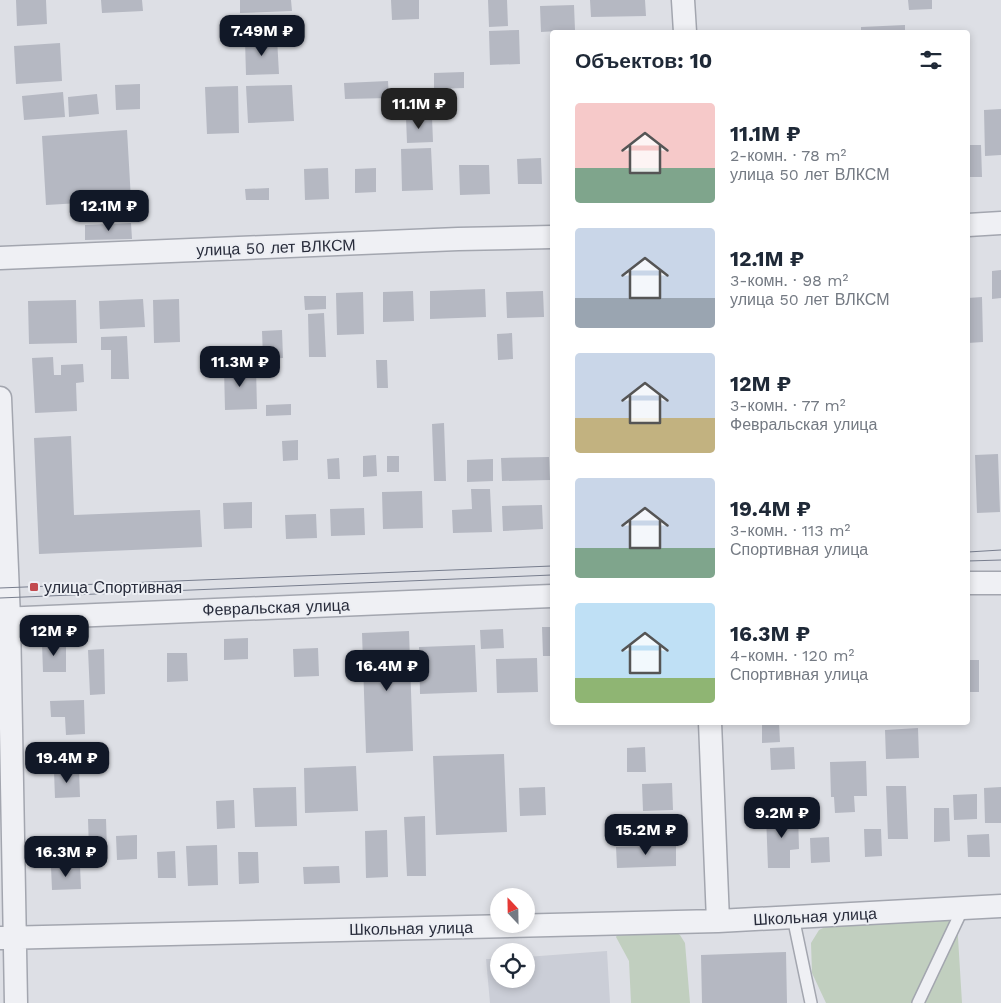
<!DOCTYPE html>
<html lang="ru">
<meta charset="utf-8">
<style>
:root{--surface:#fff;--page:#f2f2f3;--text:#1f2937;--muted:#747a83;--accent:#111827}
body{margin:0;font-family:"Work Sans",sans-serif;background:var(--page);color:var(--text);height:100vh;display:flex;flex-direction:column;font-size:19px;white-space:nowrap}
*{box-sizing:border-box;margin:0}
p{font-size:16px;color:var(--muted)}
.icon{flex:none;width:28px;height:28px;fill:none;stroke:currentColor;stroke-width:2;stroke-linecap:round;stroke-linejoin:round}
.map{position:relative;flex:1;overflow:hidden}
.sheet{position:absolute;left:550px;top:30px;width:420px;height:695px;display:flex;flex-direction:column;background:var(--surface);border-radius:5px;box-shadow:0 2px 8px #0003}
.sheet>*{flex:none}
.needle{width:32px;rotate:338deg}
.tools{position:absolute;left:490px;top:888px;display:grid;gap:10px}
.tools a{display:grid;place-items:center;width:45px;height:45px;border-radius:50%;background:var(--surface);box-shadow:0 2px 8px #0003;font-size:25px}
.price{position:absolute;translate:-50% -42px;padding:0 11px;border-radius:10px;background:var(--accent);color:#fff;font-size:16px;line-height:32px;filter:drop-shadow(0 1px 2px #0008)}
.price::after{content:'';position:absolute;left:50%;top:30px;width:15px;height:11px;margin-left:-8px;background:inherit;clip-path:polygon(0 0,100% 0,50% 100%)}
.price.selected{background:#222;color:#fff}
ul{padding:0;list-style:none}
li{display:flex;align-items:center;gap:15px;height:125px;padding:0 25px}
li span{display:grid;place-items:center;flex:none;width:140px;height:100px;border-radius:5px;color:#555}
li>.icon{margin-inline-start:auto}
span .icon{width:60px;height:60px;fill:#fffc;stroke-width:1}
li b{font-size:21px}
h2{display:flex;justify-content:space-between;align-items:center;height:60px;padding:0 25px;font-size:21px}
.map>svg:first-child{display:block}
.built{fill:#cbced7}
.green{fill:#c1cfbf}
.building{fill:#b5b8c2}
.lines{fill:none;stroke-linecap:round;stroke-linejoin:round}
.service-casing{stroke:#a3a6af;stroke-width:14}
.minor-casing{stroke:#a3a6af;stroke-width:25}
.service{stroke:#eff0f4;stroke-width:11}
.minor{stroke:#eff0f4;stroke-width:22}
.tram{stroke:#787e8e;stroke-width:1}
.poi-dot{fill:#c24a4f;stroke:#eceef3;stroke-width:2}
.labels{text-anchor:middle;stroke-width:4;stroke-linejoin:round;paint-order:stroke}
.street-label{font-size:16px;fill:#282c3b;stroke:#eceef3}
.poi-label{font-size:16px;fill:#282c3b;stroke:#eceef3;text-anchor:start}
</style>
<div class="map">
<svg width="1001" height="1003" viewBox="0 0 1001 1003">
<rect width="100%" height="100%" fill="#dddfe5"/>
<path class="built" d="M 607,951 L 610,1003 L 490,1003 L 486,959 L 499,959 L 499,979 L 526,979 L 526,957 Z"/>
<path class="green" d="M 928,912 L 957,921 L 962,1003 L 826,1003 L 812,973 L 811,943 L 819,930 L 833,923 Z
M 670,929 L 680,935 L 685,943 L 690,1003 L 631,1003 L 629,961 L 616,937 L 620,930 Z"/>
<path class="building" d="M 16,0 L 46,0 L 47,24 L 17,26 Z
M 101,0 L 142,0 L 143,11 L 102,13 Z
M 240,0 L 291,0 L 292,11 L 240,13 Z
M 391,0 L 419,0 L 419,19 L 392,20 Z
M 488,0 L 507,0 L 508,26 L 489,27 Z
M 590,0 L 645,0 L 646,16 L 591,17 Z
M 908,0 L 932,0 L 932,9 L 909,10 Z
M 574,5 L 575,30 L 541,32 L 540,6 Z
M 905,25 L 905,32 L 861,32 L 861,27 Z
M 519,30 L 520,64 L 490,65 L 489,31 Z
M 277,38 L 279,74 L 246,75 L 245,40 Z
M 60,43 L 62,81 L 16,84 L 14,46 Z
M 464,72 L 464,88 L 434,89 L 434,73 Z
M 388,81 L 389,98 L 345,99 L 344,83 Z
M 140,84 L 140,109 L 116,110 L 115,85 Z
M 292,85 L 294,121 L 248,123 L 246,86 Z
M 238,86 L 239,133 L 207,134 L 205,87 Z
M 63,92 L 65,117 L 24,120 L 22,96 Z
M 97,94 L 99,114 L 69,117 L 68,97 Z
M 1001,109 L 1001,155 L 985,156 L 984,110 Z
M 432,117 L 433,142 L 407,143 L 406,118 Z
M 127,130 L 131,200 L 46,205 L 42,136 Z
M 968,145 L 981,145 L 982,177 L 968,177 Z
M 431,148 L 433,190 L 402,191 L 401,149 Z
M 541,158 L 542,184 L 518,184 L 517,159 Z
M 459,165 L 489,165 L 490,194 L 460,195 Z
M 328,168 L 329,199 L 305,200 L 304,169 Z
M 376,168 L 376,192 L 355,193 L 355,169 Z
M 269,188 L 269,200 L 246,200 L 245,189 Z
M 131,223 L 132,239 L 85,240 L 85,225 Z
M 1001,270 L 1001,298 L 992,299 L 992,271 Z
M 485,289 L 486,317 L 430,319 L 430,291 Z
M 413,291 L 414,321 L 383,322 L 383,292 Z
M 543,291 L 544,317 L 507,318 L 506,292 Z
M 363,292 L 364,334 L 337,335 L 336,293 Z
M 304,296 L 326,296 L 326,309 L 305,310 Z
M 982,297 L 983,342 L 968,343 L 968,298 Z
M 143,299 L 145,327 L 100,329 L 99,301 Z
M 179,299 L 180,342 L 154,343 L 153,300 Z
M 76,300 L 77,343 L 29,344 L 28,301 Z
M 324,313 L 326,357 L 309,357 L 308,314 Z
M 282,330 L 283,358 L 263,359 L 262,331 Z
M 512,333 L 513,359 L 498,360 L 497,334 Z
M 127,336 L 129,379 L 111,379 L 111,350 L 101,350 L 101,337 Z
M 53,357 L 54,375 L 61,375 L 61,365 L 83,364 L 84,382 L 76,383 L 77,411 L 35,413 L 32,358 Z
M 376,360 L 387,360 L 388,388 L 377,388 Z
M 256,367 L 257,409 L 225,410 L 224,368 Z
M 291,404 L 291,415 L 266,416 L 266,405 Z
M 444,423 L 446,481 L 434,481 L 432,424 Z
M 71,436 L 74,515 L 200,510 L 202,547 L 39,554 L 34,438 Z
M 298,440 L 298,460 L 283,461 L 282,441 Z
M 998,454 L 1000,512 L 977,513 L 975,455 Z
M 376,455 L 377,476 L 363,477 L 363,456 Z
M 387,456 L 399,456 L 399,472 L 387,472 Z
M 549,457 L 550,480 L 502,481 L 501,458 Z
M 339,458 L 340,479 L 328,479 L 327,459 Z
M 493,459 L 493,481 L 467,482 L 467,460 Z
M 471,489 L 490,489 L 492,532 L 453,533 L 452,510 L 472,509 Z
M 422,491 L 423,528 L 383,529 L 382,492 Z
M 252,502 L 252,528 L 224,529 L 223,503 Z
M 542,505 L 543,529 L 503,531 L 502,506 Z
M 364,508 L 365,535 L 331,536 L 330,509 Z
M 316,514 L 317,538 L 286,539 L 285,515 Z
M 542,627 L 552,627 L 552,656 L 543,656 Z
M 503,629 L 504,648 L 481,649 L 480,630 Z
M 409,631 L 413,751 L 366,753 L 362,633 Z
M 248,638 L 248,659 L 224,660 L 224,639 Z
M 42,643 L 66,643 L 66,672 L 43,672 Z
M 475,645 L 477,692 L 420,694 L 419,647 Z
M 318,648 L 319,676 L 294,677 L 293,649 Z
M 104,649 L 105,694 L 90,695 L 88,650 Z
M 167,653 L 187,653 L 188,681 L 167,682 Z
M 537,658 L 538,692 L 497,693 L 496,659 Z
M 968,660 L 979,660 L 979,692 L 968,692 Z
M 84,700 L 85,734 L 66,735 L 65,717 L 51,717 L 50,701 Z
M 762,722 L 779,722 L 780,742 L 762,743 Z
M 918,728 L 919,758 L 886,759 L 885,730 Z
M 68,747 L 69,763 L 49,764 L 49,748 Z
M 645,747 L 646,772 L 627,772 L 627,748 Z
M 794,747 L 795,769 L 771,770 L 770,748 Z
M 504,754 L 507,832 L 436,835 L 433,756 Z
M 866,761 L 867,796 L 854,796 L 855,812 L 835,813 L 834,797 L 831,797 L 830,762 Z
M 356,766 L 358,811 L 305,813 L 304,768 Z
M 79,770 L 80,797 L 55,798 L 54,771 Z
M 672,783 L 673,810 L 643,811 L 642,784 Z
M 886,786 L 906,786 L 908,839 L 888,839 Z
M 296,787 L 297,826 L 255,827 L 253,788 Z
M 545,787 L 546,815 L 520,816 L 519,788 Z
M 1001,787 L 1001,823 L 985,823 L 984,788 Z
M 977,794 L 977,819 L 954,820 L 953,795 Z
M 234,800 L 235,828 L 217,829 L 216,801 Z
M 934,808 L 949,808 L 950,841 L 934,842 Z
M 798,814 L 799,849 L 790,850 L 790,868 L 768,868 L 766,815 Z
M 425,816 L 426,876 L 407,876 L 404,817 Z
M 88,819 L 106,819 L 107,850 L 89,850 Z
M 864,829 L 881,829 L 882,856 L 865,857 Z
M 387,830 L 388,877 L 366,878 L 365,831 Z
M 989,834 L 990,857 L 968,857 L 967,835 Z
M 137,835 L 137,859 L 117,860 L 116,836 Z
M 829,837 L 830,862 L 811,863 L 810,838 Z
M 217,845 L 218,885 L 188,886 L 186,846 Z
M 676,845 L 676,866 L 617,868 L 616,847 Z
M 175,851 L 176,878 L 158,878 L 157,852 Z
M 238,852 L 258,852 L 259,883 L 239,884 Z
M 80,866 L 81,889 L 52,890 L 51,867 Z
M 339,866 L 340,883 L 304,884 L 303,867 Z
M 786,952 L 787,1003 L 702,1003 L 701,955 Z"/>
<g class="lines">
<g class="service-casing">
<path id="service" d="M 793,917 L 811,1003
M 918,1003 L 963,908"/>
</g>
<g class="minor-casing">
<path id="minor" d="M 683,0 L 685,32
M 968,225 L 1001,223
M 0,258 L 458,239 L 552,237
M 0,398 L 9,619 L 16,1003
M 968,583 L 1001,583
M 0,619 L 552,596
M 710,722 L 718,921
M 0,938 L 718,921 L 1001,906"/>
</g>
<use href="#service" class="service"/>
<use href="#minor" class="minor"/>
<path class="tram" d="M 968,552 L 1001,550
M 968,561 L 1001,560
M 0,588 L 552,566
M 0,598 L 552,575"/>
</g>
<rect class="poi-dot" x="29" y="582" width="10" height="10" rx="2.5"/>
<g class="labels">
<g class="street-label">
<text transform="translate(276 247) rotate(-2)" y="6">улица 50 лет ВЛКСМ</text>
<text transform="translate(276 607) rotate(-2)" y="6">Февральская улица</text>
<text transform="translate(815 916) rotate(-3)" y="6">Школьная улица</text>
<text transform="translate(411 928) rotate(-1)" y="6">Школьная улица</text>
</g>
<g class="poi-label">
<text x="44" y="593">улица Спортивная</text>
</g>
</g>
</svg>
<div class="tools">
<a><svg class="needle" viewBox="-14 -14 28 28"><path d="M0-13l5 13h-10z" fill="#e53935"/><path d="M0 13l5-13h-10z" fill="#747a83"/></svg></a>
<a><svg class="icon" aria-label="locate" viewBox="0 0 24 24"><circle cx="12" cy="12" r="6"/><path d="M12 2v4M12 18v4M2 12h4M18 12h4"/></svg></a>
</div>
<b class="price" style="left:262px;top:57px">7.49M ₽</b>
<b class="price selected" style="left:419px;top:130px">11.1M ₽</b>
<b class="price" style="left:109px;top:232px">12.1M ₽</b>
<b class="price" style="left:240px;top:388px">11.3M ₽</b>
<b class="price" style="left:54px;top:657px">12M ₽</b>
<b class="price" style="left:387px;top:692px">16.4M ₽</b>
<b class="price" style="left:67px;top:784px">19.4M ₽</b>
<b class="price" style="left:782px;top:839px">9.2M ₽</b>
<b class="price" style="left:646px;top:856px">15.2M ₽</b>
<b class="price" style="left:66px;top:878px">16.3M ₽</b>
<section class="sheet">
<h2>Объектов: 10<svg class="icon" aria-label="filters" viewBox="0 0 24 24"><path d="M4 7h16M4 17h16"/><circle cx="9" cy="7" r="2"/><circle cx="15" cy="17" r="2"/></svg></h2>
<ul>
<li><span style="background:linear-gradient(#f6c9c9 65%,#7fa58c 0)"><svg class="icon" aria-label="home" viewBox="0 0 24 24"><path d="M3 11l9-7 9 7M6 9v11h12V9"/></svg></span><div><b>11.1M ₽</b><p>2-комн. · 78 m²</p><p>улица 50 лет ВЛКСМ</p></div></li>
<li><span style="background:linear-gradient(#c9d6e8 70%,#9aa5b1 0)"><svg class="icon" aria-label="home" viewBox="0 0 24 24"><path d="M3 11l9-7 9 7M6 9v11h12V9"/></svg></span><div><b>12.1M ₽</b><p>3-комн. · 98 m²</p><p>улица 50 лет ВЛКСМ</p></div></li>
<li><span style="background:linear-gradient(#c9d6e8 65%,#c2b280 0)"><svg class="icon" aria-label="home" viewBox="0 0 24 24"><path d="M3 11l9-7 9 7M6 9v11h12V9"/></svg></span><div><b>12M ₽</b><p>3-комн. · 77 m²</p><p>Февральская улица</p></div></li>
<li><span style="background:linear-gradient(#c9d6e8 70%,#7fa58c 0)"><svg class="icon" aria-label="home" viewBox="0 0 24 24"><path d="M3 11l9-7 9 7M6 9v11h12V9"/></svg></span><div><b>19.4M ₽</b><p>3-комн. · 113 m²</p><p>Спортивная улица</p></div></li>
<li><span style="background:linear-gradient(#bfe0f5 75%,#8fb573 0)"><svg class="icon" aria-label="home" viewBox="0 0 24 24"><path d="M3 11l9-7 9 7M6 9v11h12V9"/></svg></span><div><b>16.3M ₽</b><p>4-комн. · 120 m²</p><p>Спортивная улица</p></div></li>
</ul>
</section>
</div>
